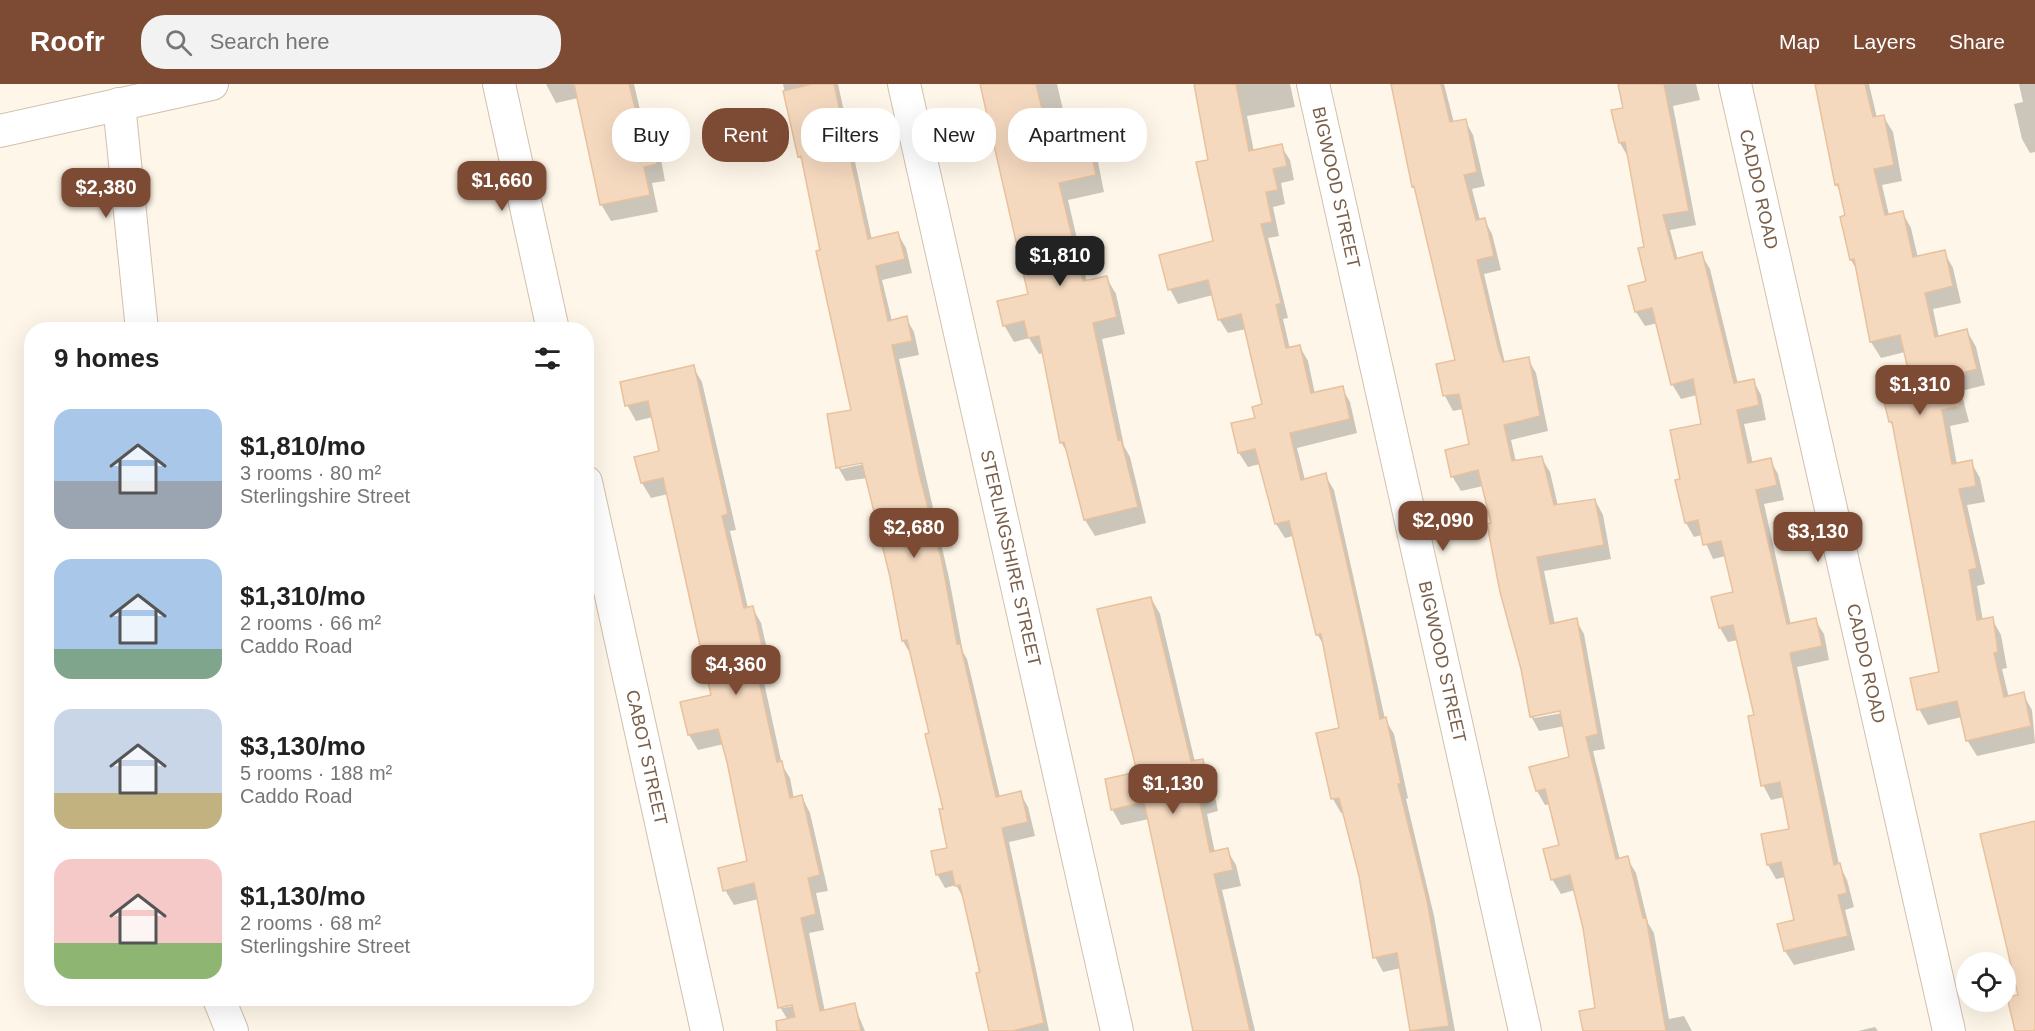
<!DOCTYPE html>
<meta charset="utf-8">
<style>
:root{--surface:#fff;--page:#f2f2f2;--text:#222;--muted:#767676;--accent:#7d4a33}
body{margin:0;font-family:Arial,sans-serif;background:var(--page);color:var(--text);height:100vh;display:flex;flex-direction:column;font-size:22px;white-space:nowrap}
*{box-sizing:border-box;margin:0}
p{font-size:20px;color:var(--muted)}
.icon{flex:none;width:33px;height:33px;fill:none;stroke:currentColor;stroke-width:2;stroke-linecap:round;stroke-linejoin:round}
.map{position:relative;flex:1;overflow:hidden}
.sheet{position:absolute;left:24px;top:238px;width:570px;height:684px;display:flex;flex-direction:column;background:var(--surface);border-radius:24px;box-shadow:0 6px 24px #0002}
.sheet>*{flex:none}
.hud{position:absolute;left:612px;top:24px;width:570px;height:54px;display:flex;gap:12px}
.buttons{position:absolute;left:1956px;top:868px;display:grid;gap:12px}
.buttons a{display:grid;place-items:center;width:60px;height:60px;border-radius:50%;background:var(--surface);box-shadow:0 6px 24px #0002;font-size:30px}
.price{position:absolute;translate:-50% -51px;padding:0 14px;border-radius:12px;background:var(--accent);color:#fff;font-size:20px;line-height:39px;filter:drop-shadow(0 2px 3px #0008)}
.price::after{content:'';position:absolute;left:50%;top:36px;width:18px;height:14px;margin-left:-9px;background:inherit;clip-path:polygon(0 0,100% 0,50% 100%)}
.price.current{background:#222;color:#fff}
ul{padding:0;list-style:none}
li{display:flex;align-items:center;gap:18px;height:150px;padding:0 30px}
li span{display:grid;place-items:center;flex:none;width:168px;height:120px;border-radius:18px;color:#555}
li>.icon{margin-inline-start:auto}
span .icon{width:72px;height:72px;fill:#fffc;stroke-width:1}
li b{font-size:26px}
h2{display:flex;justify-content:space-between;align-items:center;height:72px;padding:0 30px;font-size:26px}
.tag{padding:0 21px;border-radius:24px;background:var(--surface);box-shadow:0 6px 24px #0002;font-size:21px;line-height:54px}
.tag.current{background:var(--accent);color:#fff}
header{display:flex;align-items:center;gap:36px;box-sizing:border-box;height:84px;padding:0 30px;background:var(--accent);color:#fff}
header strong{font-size:28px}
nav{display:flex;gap:33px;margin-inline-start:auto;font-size:21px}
.search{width:420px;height:54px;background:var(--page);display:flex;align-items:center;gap:15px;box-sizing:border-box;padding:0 21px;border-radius:24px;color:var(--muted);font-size:22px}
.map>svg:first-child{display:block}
.shadow{fill:#0003;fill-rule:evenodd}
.building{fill:#f5d9bf;stroke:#e8c19e;stroke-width:1.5}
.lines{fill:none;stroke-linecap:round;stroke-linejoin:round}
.minor-casing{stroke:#d1c0ad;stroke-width:34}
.minor{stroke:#fff;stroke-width:32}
.labels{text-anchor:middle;stroke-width:5;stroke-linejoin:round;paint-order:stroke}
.street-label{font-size:18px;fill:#7a5f4a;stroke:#fffaf0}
</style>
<header>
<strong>Roofr</strong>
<div class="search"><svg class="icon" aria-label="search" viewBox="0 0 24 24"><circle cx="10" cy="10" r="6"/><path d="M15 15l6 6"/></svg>Search here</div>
<nav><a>Map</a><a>Layers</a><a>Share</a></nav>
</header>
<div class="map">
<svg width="2035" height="947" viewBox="0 0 2035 947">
<rect width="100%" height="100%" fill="#fef7e9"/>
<path class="shadow" d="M 546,0 L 634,0 L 644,43 L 648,43 L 658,59 L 665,97 L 652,99 L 658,128 L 611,137 L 601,120 L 578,14 L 556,19 Z
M 783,0 L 838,0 L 872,156 L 898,150 L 906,164 L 912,189 L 882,196 L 892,237 L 906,234 L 914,248 L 919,271 L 899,275 L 949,494 L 963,568 L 967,575 L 1000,713 L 1020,709 L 1028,723 L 1035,752 L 1009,758 L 1049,947 L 991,947 L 964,815 L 956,801 L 945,804 L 937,790 L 949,765 L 930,650 L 911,571 L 903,557 L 892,493 L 867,394 L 846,397 L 838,383 L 852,327 L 804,81 L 799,72 ZM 869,376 L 869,379 L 841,385 L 841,381 Z
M 983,0 L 1057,0 L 1064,30 L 1082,27 L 1091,43 L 1104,108 L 1068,116 L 1087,198 L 1106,193 L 1116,210 L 1125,250 L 1102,255 L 1124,362 L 1130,373 L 1146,439 L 1095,452 L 1085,436 L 1069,372 L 1061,358 L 1044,269 L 1039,270 L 1029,254 L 1014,258 L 1004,241 L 1029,211 Z
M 1188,0 L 1290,0 L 1295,23 L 1247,32 L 1254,68 L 1281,62 L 1290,76 L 1294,96 L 1281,99 L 1285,120 L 1273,123 L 1279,152 L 1268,154 L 1288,234 L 1283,235 L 1290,265 L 1300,263 L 1308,277 L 1315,310 L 1342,304 L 1350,318 L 1357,349 L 1297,364 L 1305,396 L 1325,391 L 1334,406 L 1385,635 L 1394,650 L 1408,714 L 1406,715 L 1434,832 L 1455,947 L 1412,947 L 1401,884 L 1383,888 L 1375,873 L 1360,791 L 1344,728 L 1341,729 L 1333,715 L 1341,645 L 1326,565 L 1317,550 L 1293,452 L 1285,454 L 1276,440 L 1260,380 L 1248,383 L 1239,369 L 1233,341 L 1257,336 L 1264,321 L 1246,245 L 1228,249 L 1219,235 L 1213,211 L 1178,220 L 1170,205 L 1215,158 L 1210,77 L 1196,0 Z
M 1388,0 L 1444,0 L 1454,39 L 1465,36 L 1473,51 L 1485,102 L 1472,105 L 1480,136 L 1484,135 L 1492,150 L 1501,186 L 1484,190 L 1505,279 L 1528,275 L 1536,289 L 1548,347 L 1511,356 L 1516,378 L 1541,373 L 1550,388 L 1558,422 L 1595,416 L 1603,431 L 1611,475 L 1544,487 L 1555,540 L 1576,536 L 1584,550 L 1605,665 L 1593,667 L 1620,776 L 1627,774 L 1636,789 L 1648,839 L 1654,849 L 1669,935 L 1684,932 L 1692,947 L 1585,947 L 1597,925 L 1584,844 L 1575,806 L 1561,810 L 1552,795 L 1561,762 L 1551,720 L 1545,721 L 1537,707 L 1571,674 L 1565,642 L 1539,647 L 1531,632 L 1483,402 L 1461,407 L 1452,392 L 1471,361 L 1463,325 L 1453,327 L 1445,312 L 1438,281 L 1457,277 L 1417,109 L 1413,102 L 1393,1 ZM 1567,625 L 1568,628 L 1534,634 L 1534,631 Z
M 1619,0 L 1696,0 L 1700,16 L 1673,22 L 1696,141 L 1670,146 L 1678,176 L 1701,170 L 1710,185 L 1738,300 L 1753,296 L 1761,311 L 1766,336 L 1744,340 L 1753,380 L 1770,376 L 1778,390 L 1784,416 L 1764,420 L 1791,541 L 1815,536 L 1824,550 L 1829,576 L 1797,583 L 1839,780 L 1847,796 L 1854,823 L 1845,826 L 1855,866 L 1794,881 L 1785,867 L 1779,841 L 1796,837 L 1786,793 L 1776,795 L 1768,781 L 1790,746 L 1784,713 L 1771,716 L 1763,701 L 1755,632 L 1738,556 L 1728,558 L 1720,544 L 1735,510 L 1726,472 L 1713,475 L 1702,451 L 1694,453 L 1686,439 L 1677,397 L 1682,396 L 1703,341 L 1697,311 L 1681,315 L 1672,300 L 1658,239 L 1645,242 L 1636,228 L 1630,203 L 1648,198 L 1645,164 L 1628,73 L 1620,59 L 1613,27 L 1625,25 Z
M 1816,0 L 1869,0 L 1877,34 L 1883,32 L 1893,48 L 1902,97 L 1882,101 L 1889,131 L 1902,128 L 1911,144 L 1918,174 L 1944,168 L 1953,184 L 1961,219 L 1933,225 L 1939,254 L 1967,247 L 1976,263 L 1985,301 L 1961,307 L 1969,338 L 1950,342 L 1957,381 L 1971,378 L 1980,394 L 1985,418 L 1967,421 L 1985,500 L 1977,502 L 1983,537 L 1992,535 L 2001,551 L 2007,584 L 2002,585 L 2009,614 L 2023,610 L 2032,626 L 2035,659 L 1977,672 L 1967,656 L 1962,633 L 1928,641 L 1919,625 L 1941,589 L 1896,347 L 1890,338 L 1912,300 L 1905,268 L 1881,274 L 1871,258 L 1858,188 L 1851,176 L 1847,132 L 1842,111 L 1836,100 Z
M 2019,0 L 2035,0 L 2035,68 L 2030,69 L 2022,55 L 2014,20 L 2023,18 Z
M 693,283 L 702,298 L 736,446 L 730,447 L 748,524 L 752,523 L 761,539 L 772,587 L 762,589 L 782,681 L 790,694 L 794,715 L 802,713 L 810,729 L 828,807 L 816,809 L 824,846 L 809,849 L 825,928 L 854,921 L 865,947 L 799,947 L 789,938 L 780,923 L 759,815 L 734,821 L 725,806 L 749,778 L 724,660 L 698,666 L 689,651 L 682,619 L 712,612 L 668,410 L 651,414 L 642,399 L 661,368 L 653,333 L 636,337 L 627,321 ZM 783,921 L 799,921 L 783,924 Z
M 1151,514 L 1160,530 L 1195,678 L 1202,676 L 1211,692 L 1218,727 L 1207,730 L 1215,769 L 1227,766 L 1236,781 L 1241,802 L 1222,806 L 1255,947 L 1195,947 L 1149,735 L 1121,741 L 1112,725 L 1139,689 Z
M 1875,943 L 1878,947 L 1858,947 Z"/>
<path class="building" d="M 574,0 L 629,0 L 640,43 L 649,41 L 657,80 L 644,83 L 650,111 L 600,121 Z
M 812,0 L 834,0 L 868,155 L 898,148 L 905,175 L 876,182 L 888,237 L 907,232 L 912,257 L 892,261 L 919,389 L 942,478 L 957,560 L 960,559 L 996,713 L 1021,707 L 1028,738 L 1002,744 L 1044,939 L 1012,947 L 989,947 L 976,889 L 980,888 L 960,801 L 955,802 L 952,787 L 936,791 L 931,767 L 947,764 L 939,725 L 943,725 L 925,650 L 929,649 L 907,556 L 902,557 L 890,493 L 862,379 L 836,384 L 827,330 L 851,326 L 816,167 L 820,166 L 801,72 L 798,73 L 783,7 Z
M 980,0 L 1036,0 L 1044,33 L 1082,25 L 1096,91 L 1059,99 L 1083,197 L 1107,192 L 1117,233 L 1093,239 L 1118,356 L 1121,355 L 1138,423 L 1084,436 L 1064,358 L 1060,359 L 1039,252 L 1028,254 L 1024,237 L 1003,242 L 997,217 L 1028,210 Z
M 1194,0 L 1236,0 L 1249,67 L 1282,60 L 1287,82 L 1273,85 L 1278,106 L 1266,108 L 1272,138 L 1261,140 L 1281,219 L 1276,221 L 1286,264 L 1300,261 L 1311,309 L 1343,302 L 1350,335 L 1290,349 L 1301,396 L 1326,389 L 1364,553 L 1380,635 L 1386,633 L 1401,700 L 1398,700 L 1427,816 L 1449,942 L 1410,947 L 1397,869 L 1373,874 L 1359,792 L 1339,714 L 1331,715 L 1316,649 L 1339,644 L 1321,550 L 1316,551 L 1289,437 L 1275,440 L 1255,365 L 1238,369 L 1231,339 L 1255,334 L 1252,323 L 1262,320 L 1241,230 L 1218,236 L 1208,196 L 1168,206 L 1159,171 L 1213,157 L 1196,78 L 1208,76 Z
M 1391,0 L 1441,0 L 1450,38 L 1466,35 L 1477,88 L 1464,91 L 1476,136 L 1485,134 L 1494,172 L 1477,176 L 1499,267 L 1503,278 L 1529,273 L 1540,332 L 1504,341 L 1512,377 L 1542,372 L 1554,421 L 1595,415 L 1604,461 L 1537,473 L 1550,540 L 1577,534 L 1598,650 L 1586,653 L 1616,775 L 1628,772 L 1643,834 L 1646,833 L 1666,947 L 1583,947 L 1579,927 L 1595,924 L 1583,844 L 1570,791 L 1551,796 L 1543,765 L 1559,761 L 1545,705 L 1536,707 L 1529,683 L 1569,673 L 1560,627 L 1530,633 L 1521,585 L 1500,508 L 1487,440 L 1491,439 L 1478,386 L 1451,393 L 1445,366 L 1469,360 L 1459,310 L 1443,312 L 1436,280 L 1455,276 L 1414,102 L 1412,103 Z
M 1618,0 L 1664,0 L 1689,127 L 1663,131 L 1675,175 L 1702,168 L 1734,299 L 1754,295 L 1759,321 L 1737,326 L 1748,379 L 1771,374 L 1777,401 L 1756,406 L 1787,540 L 1816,534 L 1822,562 L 1790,569 L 1834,781 L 1840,779 L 1847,809 L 1838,811 L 1848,852 L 1784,867 L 1777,840 L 1794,836 L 1781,778 L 1767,781 L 1761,750 L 1789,745 L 1780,698 L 1761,702 L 1748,632 L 1754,631 L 1733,541 L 1719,544 L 1711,513 L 1733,508 L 1721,457 L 1703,461 L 1698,436 L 1685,439 L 1675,396 L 1680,395 L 1670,346 L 1701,340 L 1693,295 L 1671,301 L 1652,224 L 1635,228 L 1628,202 L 1646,197 L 1638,164 L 1644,163 L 1625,58 L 1619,59 L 1611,26 L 1623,24 Z
M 1815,0 L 1865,0 L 1873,33 L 1884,31 L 1894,81 L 1874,85 L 1885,131 L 1903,127 L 1913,173 L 1945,166 L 1953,202 L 1925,209 L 1935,253 L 1967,245 L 1977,285 L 1953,291 L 1960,322 L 1942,326 L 1952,380 L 1972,376 L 1976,402 L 1959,405 L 1977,484 L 1969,486 L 1977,536 L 1993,533 L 1998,568 L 1994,569 L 2004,613 L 2024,608 L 2031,642 L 1966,657 L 1957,617 L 1917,626 L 1910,594 L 1939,588 L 1892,338 L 1889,338 L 1881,305 L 1911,298 L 1900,251 L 1870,258 L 1854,175 L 1850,176 L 1840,133 L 1845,131 L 1838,100 L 1835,101 Z
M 694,281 L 728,430 L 722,432 L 744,524 L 753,522 L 764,571 L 754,574 L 777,678 L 782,677 L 790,714 L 802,711 L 820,791 L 808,794 L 816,830 L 801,834 L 820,927 L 855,919 L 861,947 L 777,947 L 776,937 L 795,933 L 792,921 L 778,924 L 754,799 L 723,807 L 718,784 L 747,777 L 727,678 L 718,645 L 688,651 L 680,618 L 711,611 L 663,394 L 641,399 L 634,373 L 659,367 L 648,317 L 625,322 L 620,298 Z
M 1151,513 L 1191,677 L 1203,675 L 1210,712 L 1199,714 L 1210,768 L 1228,764 L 1233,786 L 1214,790 L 1250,947 L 1193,947 L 1144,718 L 1111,726 L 1105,695 L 1137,688 L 1097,525 Z
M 2035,737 L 2035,947 L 2015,947 L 2007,913 L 2018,911 L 1980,750 Z"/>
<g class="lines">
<g class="minor-casing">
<g id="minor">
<path d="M 499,0 L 553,246"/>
<path id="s1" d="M 904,0 L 1117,947"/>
<path id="s2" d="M 1313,0 L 1525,947"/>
<path id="s3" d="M 1735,0 L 1949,947"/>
<path d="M 119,20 L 142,246"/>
<path d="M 0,47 L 212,0"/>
<path id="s4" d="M 586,398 L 707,947"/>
<path d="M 219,915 L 232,947"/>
</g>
</g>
<use href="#minor" class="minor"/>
</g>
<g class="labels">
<g class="street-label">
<text dy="6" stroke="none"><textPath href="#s2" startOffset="106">BIGWOOD STREET</textPath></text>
<text dy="6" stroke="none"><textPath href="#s3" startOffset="108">CADDO ROAD</textPath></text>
<text dy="6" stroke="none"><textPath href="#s1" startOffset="486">STERLINGSHIRE STREET</textPath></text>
<text dy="6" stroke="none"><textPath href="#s2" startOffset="592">BIGWOOD STREET</textPath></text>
<text dy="6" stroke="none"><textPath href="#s3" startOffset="594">CADDO ROAD</textPath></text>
<text dy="6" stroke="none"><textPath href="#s4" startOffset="282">CABOT STREET</textPath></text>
</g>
</g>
</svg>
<div class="buttons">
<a><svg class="icon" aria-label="locate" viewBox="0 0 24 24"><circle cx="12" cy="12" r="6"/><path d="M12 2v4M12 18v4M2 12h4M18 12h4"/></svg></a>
</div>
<b class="price" style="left:502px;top:128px">$1,660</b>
<b class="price" style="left:106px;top:135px">$2,380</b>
<b class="price current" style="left:1060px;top:203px">$1,810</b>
<b class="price" style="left:1920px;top:332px">$1,310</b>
<b class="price" style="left:1443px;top:468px">$2,090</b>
<b class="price" style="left:914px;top:475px">$2,680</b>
<b class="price" style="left:1818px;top:479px">$3,130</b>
<b class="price" style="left:736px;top:612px">$4,360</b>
<b class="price" style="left:1173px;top:731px">$1,130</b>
<div class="hud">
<a class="tag">Buy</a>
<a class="tag current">Rent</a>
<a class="tag">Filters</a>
<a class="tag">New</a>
<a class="tag">Apartment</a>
</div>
<section class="sheet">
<h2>9 homes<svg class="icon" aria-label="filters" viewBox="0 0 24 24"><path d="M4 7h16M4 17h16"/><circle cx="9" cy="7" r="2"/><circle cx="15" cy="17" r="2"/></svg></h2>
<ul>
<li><span style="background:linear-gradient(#a9c7e8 60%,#9aa5b1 0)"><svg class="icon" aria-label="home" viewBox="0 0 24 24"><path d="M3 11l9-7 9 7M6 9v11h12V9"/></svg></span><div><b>$1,810/mo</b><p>3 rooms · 80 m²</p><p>Sterlingshire Street</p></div></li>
<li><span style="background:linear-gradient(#a9c7e8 75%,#7fa58c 0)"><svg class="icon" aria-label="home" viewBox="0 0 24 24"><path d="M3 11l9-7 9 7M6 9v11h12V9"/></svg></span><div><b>$1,310/mo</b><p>2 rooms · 66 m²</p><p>Caddo Road</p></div></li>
<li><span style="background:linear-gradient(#c9d6e8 70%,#c2b280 0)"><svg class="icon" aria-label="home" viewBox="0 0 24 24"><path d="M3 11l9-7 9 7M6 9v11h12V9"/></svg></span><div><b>$3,130/mo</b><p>5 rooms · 188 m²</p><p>Caddo Road</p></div></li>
<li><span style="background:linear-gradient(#f6c9c9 70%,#8fb573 0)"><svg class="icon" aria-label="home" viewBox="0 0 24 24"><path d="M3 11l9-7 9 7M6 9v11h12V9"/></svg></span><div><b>$1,130/mo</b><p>2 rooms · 68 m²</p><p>Sterlingshire Street</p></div></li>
</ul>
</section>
</div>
